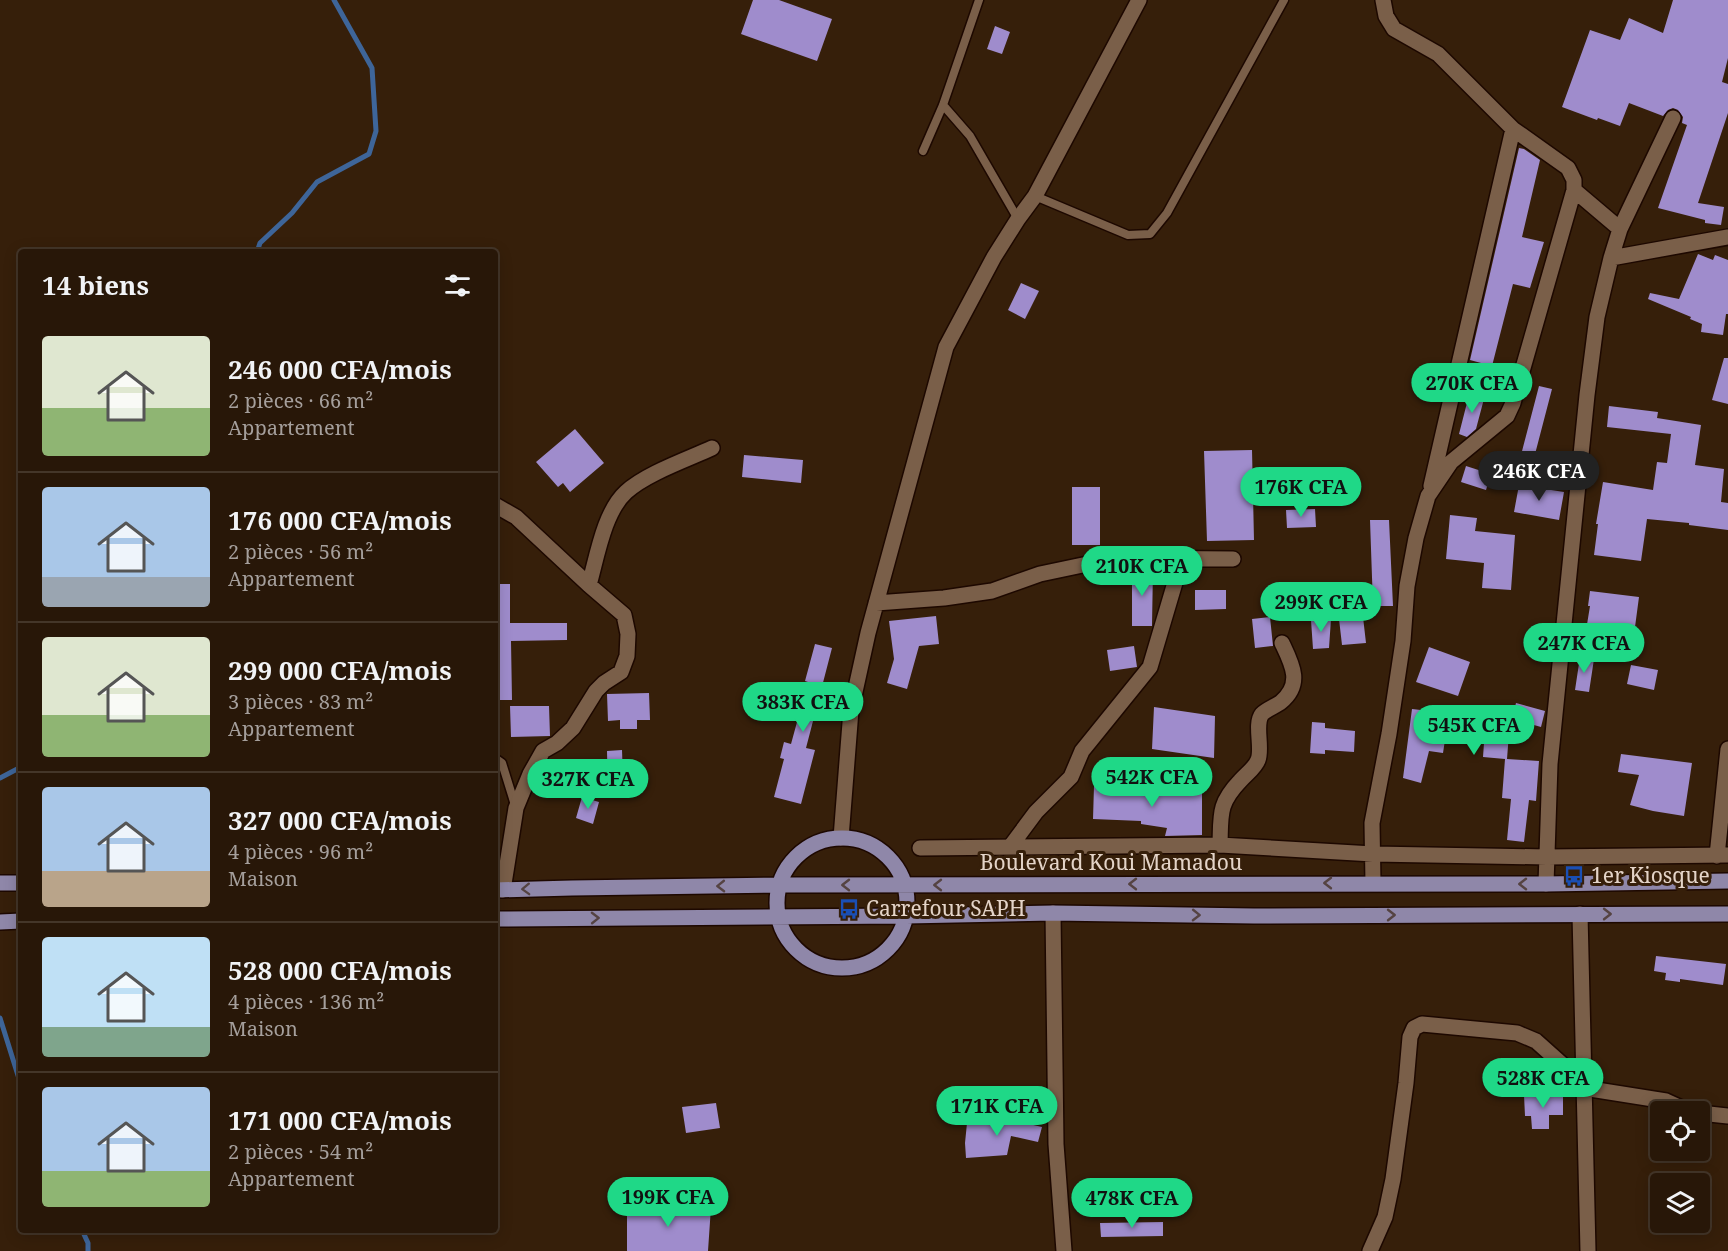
<!DOCTYPE html>
<html lang="fr">
<meta charset="utf-8">
<style>
:root{--surface:#281708;--page:#302012;--text:#f1f3f6;--muted:#a59f9c;--line:#443629;--accent:#1fd887}
body{margin:0;font-family:"Noto Serif",serif;background:var(--page);color:var(--text);height:100vh;display:flex;flex-direction:column;font-size:22px;white-space:nowrap}
*{box-sizing:border-box;margin:0}
p{font-size:20px;color:var(--muted)}
.icon{flex:none;width:33px;height:33px;fill:none;stroke:currentColor;stroke-width:2;stroke-linecap:round;stroke-linejoin:round}
.map{position:relative;flex:1;overflow:hidden}
.details{position:absolute;left:18px;top:249px;width:480px;height:984px;display:flex;flex-direction:column;background:var(--surface);border-radius:6px;box-shadow:0 3px 15px #0003,0 0 0 2px var(--line)}
.details>*{flex:none}
.tools{position:absolute;left:1650px;top:1101px;display:grid;gap:12px}
.tools a{display:grid;place-items:center;width:60px;height:60px;border-radius:6px;background:var(--surface);box-shadow:0 3px 15px #0003,0 0 0 2px var(--line);font-size:30px}
.price{position:absolute;translate:-50% -51px;padding:0 14px;border-radius:21px;background:var(--accent);color:#111;font-size:20px;line-height:39px;filter:drop-shadow(0 2px 3px #0008)}
.price::after{content:'';position:absolute;left:50%;top:36px;width:18px;height:14px;margin-left:-9px;background:inherit;clip-path:polygon(0 0,100% 0,50% 100%)}
.price.current{background:#222;color:#fff}
ul{padding:0;list-style:none}
li{display:flex;align-items:center;gap:18px;height:150px;padding:0 24px}
li+li{border-top:2px solid var(--line)}
li span{display:grid;place-items:center;flex:none;width:168px;height:120px;border-radius:6px;color:#555}
li>.icon{margin-inline-start:auto}
span .icon{width:72px;height:72px;fill:#fffc;stroke-width:1}
li b{font-size:26px}
h2{display:flex;justify-content:space-between;align-items:center;height:72px;padding:0 24px;font-size:26px}
.map>svg:first-child{display:block}
.lines{fill:none;stroke-linecap:round;stroke-linejoin:round}
.stream{stroke:#3e6599;stroke-width:5}
.building{fill:#9f8ccc}
.service-casing{stroke:#1d0800;stroke-width:11}
.minor-casing{stroke:#1d0800;stroke-width:18}
.primary-casing{stroke:#1d0800;stroke-width:18}
.service{stroke:#7a5f49;stroke-width:8}
.minor{stroke:#7a5f49;stroke-width:15}
.primary{stroke:#8f87a9;stroke-width:15}
.oneway{stroke:#554342}
.labels{text-anchor:middle;stroke-width:6;stroke-linejoin:round;paint-order:stroke}
.street-label{font-size:21px;fill:#e4d4c8;stroke:#361f0a}
.poi-label{font-size:21px;fill:#e4d4c8;stroke:#361f0a;text-anchor:start}
</style>
<div class="map">
<svg width="1728" height="1251" viewBox="0 0 1728 1251">
<rect width="100%" height="100%" fill="#361f0a"/>
<g class="lines">
<path class="stream" d="M 257,252 L 260,243 L 292,213 L 317,182 L 369,154 L 376,131 L 372,68 L 334,0
M 0,778 L 21,767
M 0,1018 L 21,1085
M 82,1230 L 88,1243 L 88,1251"/>
</g>
<path class="building" d="M 753,0 L 779,0 L 832,19 L 817,61 L 741,34 Z
M 1673,0 L 1728,0 L 1728,58 L 1722,82 L 1728,84 L 1728,113 L 1698,203 L 1724,207 L 1721,225 L 1705,223 L 1705,220 L 1658,208 L 1687,125 L 1682,123 L 1683,117 L 1678,110 L 1673,108 L 1668,110 L 1663,116 L 1629,103 L 1620,126 L 1598,118 L 1597,120 L 1562,107 L 1590,30 L 1620,40 L 1629,18 L 1663,33 Z
M 995,26 L 1010,32 L 1002,54 L 987,49 Z
M 1519,148 L 1524,149 L 1540,160 L 1522,237 L 1544,242 L 1530,288 L 1513,284 L 1492,366 L 1470,360 Z
M 1698,254 L 1713,260 L 1715,255 L 1728,260 L 1728,314 L 1726,314 L 1723,335 L 1701,332 L 1702,324 L 1690,319 L 1691,317 L 1648,299 L 1650,293 L 1679,299 Z
M 1021,283 L 1039,291 L 1025,319 L 1008,310 Z
M 1724,358 L 1728,358 L 1728,404 L 1712,400 Z
M 1539,386 L 1552,389 L 1534,458 L 1521,455 Z
M 1470,391 L 1485,395 L 1476,429 L 1467,437 L 1459,434 Z
M 1609,406 L 1658,412 L 1657,418 L 1701,425 L 1695,465 L 1724,469 L 1721,502 L 1728,503 L 1728,530 L 1689,525 L 1689,523 L 1647,519 L 1641,561 L 1594,555 L 1598,524 L 1596,524 L 1603,482 L 1653,490 L 1657,462 L 1667,463 L 1671,434 L 1607,427 Z
M 575,429 L 604,463 L 570,492 L 563,483 L 558,487 L 536,462 Z
M 1252,450 L 1254,540 L 1207,541 L 1204,451 Z
M 744,455 L 803,460 L 801,483 L 742,477 Z
M 1466,466 L 1491,474 L 1486,490 L 1461,482 Z
M 1519,485 L 1564,492 L 1559,520 L 1514,512 Z
M 1072,487 L 1100,487 L 1100,545 L 1072,545 Z
M 1315,509 L 1316,527 L 1287,528 L 1286,510 Z
M 1450,515 L 1477,518 L 1475,531 L 1515,535 L 1511,590 L 1482,588 L 1484,563 L 1446,559 Z
M 1370,520 L 1389,520 L 1393,606 L 1373,606 Z
M 1132,568 L 1153,568 L 1152,626 L 1132,626 Z
M 495,584 L 510,584 L 510,623 L 567,623 L 567,640 L 511,641 L 512,700 L 495,700 Z
M 1195,590 L 1226,590 L 1226,609 L 1195,610 Z
M 1590,591 L 1639,597 L 1631,657 L 1583,649 L 1590,606 L 1588,606 Z
M 936,616 L 939,644 L 919,646 L 907,689 L 887,683 L 894,659 L 889,621 Z
M 1270,617 L 1273,646 L 1255,648 L 1252,619 Z
M 1363,617 L 1366,643 L 1342,645 L 1339,619 Z
M 1331,619 L 1329,648 L 1313,649 L 1311,620 Z
M 815,644 L 832,648 L 806,748 L 815,750 L 801,804 L 774,797 L 784,759 L 780,758 L 784,742 L 791,744 L 808,682 L 805,681 Z
M 1134,646 L 1137,667 L 1110,671 L 1107,650 Z
M 1429,647 L 1470,662 L 1458,696 L 1416,682 Z
M 1580,657 L 1594,659 L 1589,692 L 1575,690 Z
M 1631,665 L 1658,670 L 1654,690 L 1627,684 Z
M 649,693 L 650,720 L 637,720 L 637,729 L 620,729 L 620,720 L 608,721 L 607,694 Z
M 1516,703 L 1545,711 L 1541,727 L 1512,719 Z
M 510,706 L 549,706 L 550,736 L 511,737 Z
M 1154,707 L 1215,716 L 1214,758 L 1152,749 Z
M 1412,709 L 1510,720 L 1507,759 L 1539,761 L 1536,801 L 1529,800 L 1524,842 L 1507,840 L 1511,799 L 1502,798 L 1505,759 L 1483,757 L 1484,743 L 1445,740 L 1443,753 L 1429,751 L 1421,783 L 1403,778 Z
M 1312,722 L 1325,723 L 1325,728 L 1355,731 L 1354,752 L 1325,750 L 1325,754 L 1310,753 Z
M 622,750 L 623,778 L 631,778 L 632,795 L 608,795 L 607,751 Z
M 1621,754 L 1692,763 L 1684,816 L 1653,811 L 1630,805 L 1639,775 L 1618,772 Z
M 1094,786 L 1118,787 L 1118,790 L 1154,788 L 1154,790 L 1202,790 L 1202,835 L 1165,836 L 1167,828 L 1141,824 L 1141,821 L 1093,819 Z
M 582,797 L 599,802 L 593,824 L 576,818 Z
M 1656,956 L 1726,964 L 1723,985 L 1680,979 L 1680,982 L 1665,980 L 1666,973 L 1654,971 Z
M 1563,1093 L 1563,1115 L 1549,1115 L 1549,1129 L 1532,1129 L 1531,1116 L 1525,1116 L 1524,1095 Z
M 716,1103 L 720,1128 L 686,1133 L 682,1107 Z
M 1003,1118 L 1042,1127 L 1038,1142 L 1011,1136 L 1007,1155 L 966,1158 L 965,1143 L 967,1123 L 984,1125 L 985,1121 L 1001,1125 Z
M 627,1205 L 667,1205 L 711,1207 L 708,1251 L 627,1251 Z
M 1163,1222 L 1163,1236 L 1101,1237 L 1100,1223 Z"/>
<g class="lines">
<g class="service-casing">
<path id="service" d="M 943,105 L 970,136 L 1018,219
M 923,151 L 943,105 L 979,0
M 1035,196 L 1128,235 L 1150,234 L 1167,213 L 1284,0
M 495,758 L 502,763 L 515,805"/>
</g>
<g class="minor-casing">
<path id="minor" d="M 1383,0 L 1386,16 L 1394,29 L 1438,54 L 1513,129 L 1568,168 L 1574,180 L 1574,190 L 1620,229
M 1611,258 L 1728,237
M 1431,486 L 1513,129
M 495,505 L 516,517 L 589,585 L 624,615 L 628,634 L 627,656 L 621,672 L 604,683 L 596,691 L 573,728 L 557,743 L 543,751 L 530,774 L 516,808 L 503,890
M 589,585 C 597,557 604,512 626,492 C 645,474 688,459 712,448
M 876,603 L 944,598 L 992,591 L 1040,574 L 1116,558 L 1233,559
M 841,838 L 851,710 L 868,633 L 946,347 L 994,257 L 1018,219 L 1035,196 L 1139,0
M 1220,845 C 1221,815 1218,804 1240,781 C 1246,774 1255,768 1258,760 C 1263,748 1254,724 1262,714 C 1267,709 1276,706 1281,702 C 1303,684 1292,664 1282,643
M 1010,847 L 1036,812 L 1071,777 L 1082,751 L 1150,667 L 1182,559
M 920,848 L 1220,845 L 1373,854 L 1547,857 L 1728,855
M 1717,856 L 1728,749
M 1373,883 L 1372,823 L 1389,734 L 1403,641 L 1407,586 L 1416,538 L 1428,496 L 1451,462 L 1507,416 L 1513,403 L 1574,190
M 1546,884 L 1550,764 L 1587,395 L 1597,317 L 1611,258 L 1620,229 L 1673,118
M 1053,913 L 1056,1144 L 1064,1251
M 1580,914 L 1588,1251
M 1584,1088 L 1666,1101 L 1690,1112
M 1700,1113 L 1728,1116
M 1370,1251 L 1385,1217 L 1393,1179 L 1406,1083 L 1410,1037 L 1414,1028 L 1422,1024 L 1517,1033 L 1536,1041 L 1583,1083"/>
</g>
<g class="primary-casing">
<path id="primary" d="M777 903a65 65 0 1 1 130 0a65 65 0 1 1-130 0Z
M 0,883 L 21,883
M 495,890 L 572,888 L 780,885 L 1546,884 L 1728,881
M 495,919 L 906,916 L 1053,913 L 1254,916 L 1728,914
M 0,922 L 21,921"/>
</g>
<use href="#service" class="service"/>
<use href="#minor" class="minor"/>
<use href="#primary" class="primary"/>
</g>
<defs><path id="oneway-chevron" d="M-2-3.5L2.5 0L-2 3.5" fill="none" stroke-width="1.6" stroke-linecap="round" stroke-linejoin="round" transform="scale(1.5)"/></defs>
<g class="oneway">
<use href="#oneway-chevron" transform="translate(1328 883) rotate(180)"/>
<use href="#oneway-chevron" transform="translate(1133 884) rotate(180)"/>
<use href="#oneway-chevron" transform="translate(1523 884) rotate(-180)"/>
<use href="#oneway-chevron" transform="translate(846 885) rotate(180)"/>
<use href="#oneway-chevron" transform="translate(938 885) rotate(-180)"/>
<use href="#oneway-chevron" transform="translate(721 886) rotate(179)"/>
<use href="#oneway-chevron" transform="translate(526 889) rotate(178)"/>
<use href="#oneway-chevron" transform="translate(1607 914)"/>
<use href="#oneway-chevron" transform="translate(1196 915) rotate(1)"/>
<use href="#oneway-chevron" transform="translate(1391 915)"/>
<use href="#oneway-chevron" transform="translate(595 918) rotate(-1)"/>
</g>
<defs>
<g id="bus-bare" transform="scale(1.62)"><path d="M-5-6H5V4H4V6H2V4H-2V6H-4V4H-5ZM-3.5-4V0h7V-4ZM-3.5 1.2v1.5H-2V1.2ZM2 1.2v1.5H3.5V1.2Z" fill="#1a4fb4" stroke="#361f0a" stroke-width="2.5" paint-order="stroke"/></g>
</defs>
<g fill-rule="evenodd">
<use href="#bus-bare" x="1574" y="876"/>
<use href="#bus-bare" x="849" y="909"/>
</g>
<g class="labels">
<g class="street-label">
<text x="1111" y="870">Boulevard Koui Mamadou</text>
</g>
<g class="poi-label">
<text x="1591" y="883">1er Kiosque</text>
<text x="866" y="916">Carrefour SAPH</text>
</g>
</g>
</svg>
<div class="tools">
<a><svg class="icon" aria-label="locate" viewBox="0 0 24 24"><circle cx="12" cy="12" r="6"/><path d="M12 2v4M12 18v4M2 12h4M18 12h4"/></svg></a>
<a><svg class="icon" aria-label="layers" viewBox="0 0 24 24"><path d="M12 4l9 5-9 5-9-5zM3 14l9 5 9-5"/></svg></a>
</div>
<b class="price" style="left:1472px;top:414px">270K CFA</b>
<b class="price current" style="left:1539px;top:502px">246K CFA</b>
<b class="price" style="left:1301px;top:518px">176K CFA</b>
<b class="price" style="left:1142px;top:597px">210K CFA</b>
<b class="price" style="left:1321px;top:633px">299K CFA</b>
<b class="price" style="left:1584px;top:674px">247K CFA</b>
<b class="price" style="left:803px;top:733px">383K CFA</b>
<b class="price" style="left:1474px;top:756px">545K CFA</b>
<b class="price" style="left:1152px;top:808px">542K CFA</b>
<b class="price" style="left:588px;top:810px">327K CFA</b>
<b class="price" style="left:1543px;top:1109px">528K CFA</b>
<b class="price" style="left:997px;top:1137px">171K CFA</b>
<b class="price" style="left:668px;top:1228px">199K CFA</b>
<b class="price" style="left:1132px;top:1229px">478K CFA</b>
<section class="details">
<h2>14 biens<svg class="icon" aria-label="filters" viewBox="0 0 24 24"><path d="M4 7h16M4 17h16"/><circle cx="9" cy="7" r="2"/><circle cx="15" cy="17" r="2"/></svg></h2>
<ul>
<li><span style="background:linear-gradient(#dfe7d0 60%,#8fb573 0)"><svg class="icon" aria-label="home" viewBox="0 0 24 24"><path d="M3 11l9-7 9 7M6 9v11h12V9"/></svg></span><div><b>246 000 CFA/mois</b><p>2 pièces · 66 m²</p><p>Appartement</p></div></li>
<li><span style="background:linear-gradient(#a9c7e8 75%,#9aa5b1 0)"><svg class="icon" aria-label="home" viewBox="0 0 24 24"><path d="M3 11l9-7 9 7M6 9v11h12V9"/></svg></span><div><b>176 000 CFA/mois</b><p>2 pièces · 56 m²</p><p>Appartement</p></div></li>
<li><span style="background:linear-gradient(#dfe7d0 65%,#8fb573 0)"><svg class="icon" aria-label="home" viewBox="0 0 24 24"><path d="M3 11l9-7 9 7M6 9v11h12V9"/></svg></span><div><b>299 000 CFA/mois</b><p>3 pièces · 83 m²</p><p>Appartement</p></div></li>
<li><span style="background:linear-gradient(#a9c7e8 70%,#b9a48a 0)"><svg class="icon" aria-label="home" viewBox="0 0 24 24"><path d="M3 11l9-7 9 7M6 9v11h12V9"/></svg></span><div><b>327 000 CFA/mois</b><p>4 pièces · 96 m²</p><p>Maison</p></div></li>
<li><span style="background:linear-gradient(#bfe0f5 75%,#7fa58c 0)"><svg class="icon" aria-label="home" viewBox="0 0 24 24"><path d="M3 11l9-7 9 7M6 9v11h12V9"/></svg></span><div><b>528 000 CFA/mois</b><p>4 pièces · 136 m²</p><p>Maison</p></div></li>
<li><span style="background:linear-gradient(#a9c7e8 70%,#8fb573 0)"><svg class="icon" aria-label="home" viewBox="0 0 24 24"><path d="M3 11l9-7 9 7M6 9v11h12V9"/></svg></span><div><b>171 000 CFA/mois</b><p>2 pièces · 54 m²</p><p>Appartement</p></div></li>
</ul>
</section>
</div>
